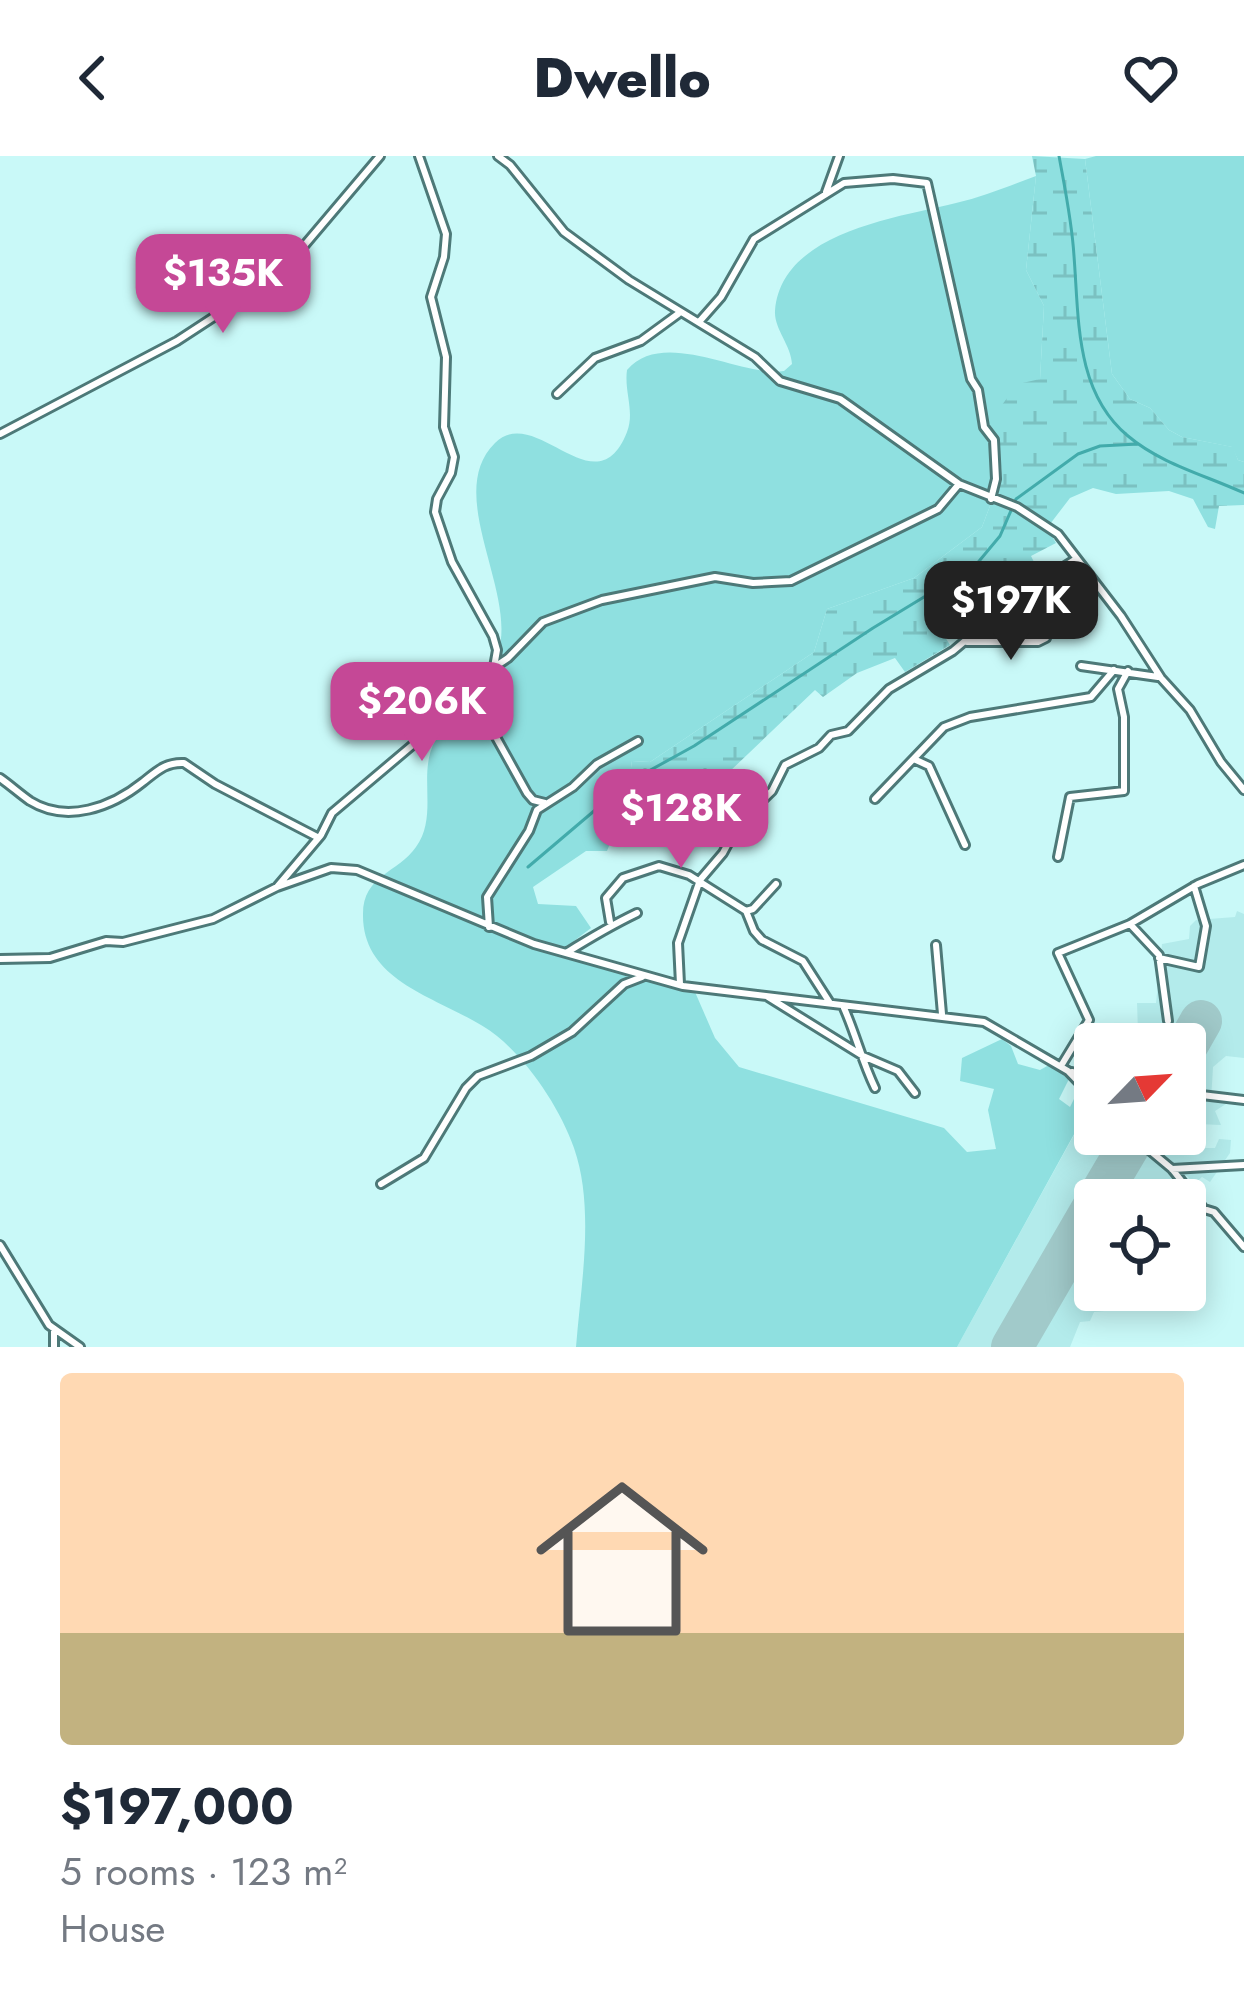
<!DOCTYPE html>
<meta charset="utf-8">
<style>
:root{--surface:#fff;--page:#f2f2f3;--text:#1f2937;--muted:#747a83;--accent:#c54896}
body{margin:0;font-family:Jost,sans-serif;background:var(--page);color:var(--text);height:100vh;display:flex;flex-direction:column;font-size:45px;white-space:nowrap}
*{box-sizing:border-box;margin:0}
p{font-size:39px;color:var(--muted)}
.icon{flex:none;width:66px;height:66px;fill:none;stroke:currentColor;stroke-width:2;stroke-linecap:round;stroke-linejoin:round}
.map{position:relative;height:1191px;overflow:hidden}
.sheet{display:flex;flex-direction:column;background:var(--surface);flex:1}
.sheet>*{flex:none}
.needle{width:78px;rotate:65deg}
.controls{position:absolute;left:1074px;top:867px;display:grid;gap:24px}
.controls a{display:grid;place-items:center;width:132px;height:132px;border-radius:12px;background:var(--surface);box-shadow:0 6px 30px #0003;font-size:60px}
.price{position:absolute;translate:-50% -102px;padding:0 27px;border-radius:24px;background:var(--accent);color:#fff;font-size:39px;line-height:78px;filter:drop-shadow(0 3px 6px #0008)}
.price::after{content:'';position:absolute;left:50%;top:72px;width:36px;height:27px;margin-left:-18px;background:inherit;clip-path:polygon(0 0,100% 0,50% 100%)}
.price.on{background:#222;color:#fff}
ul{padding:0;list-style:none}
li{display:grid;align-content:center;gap:24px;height:636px;padding:0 60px}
li span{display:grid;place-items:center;height:372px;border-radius:12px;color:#555}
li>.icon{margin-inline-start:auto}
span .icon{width:216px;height:216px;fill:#fffc;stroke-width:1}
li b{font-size:51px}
header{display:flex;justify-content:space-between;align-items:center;height:156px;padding:0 60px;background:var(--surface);font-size:54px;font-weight:800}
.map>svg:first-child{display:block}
.built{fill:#b3ebeb}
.grass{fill:#8fe0e0}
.wetland{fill:url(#wetland-marsh)}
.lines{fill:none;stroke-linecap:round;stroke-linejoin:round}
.stream{stroke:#42abab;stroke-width:3}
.runway{stroke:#a1caca;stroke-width:42}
.minor-casing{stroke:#4d7978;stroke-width:12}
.minor{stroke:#fff;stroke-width:6}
</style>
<header><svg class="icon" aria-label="back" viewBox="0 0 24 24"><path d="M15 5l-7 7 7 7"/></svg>Dwello<svg class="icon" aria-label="heart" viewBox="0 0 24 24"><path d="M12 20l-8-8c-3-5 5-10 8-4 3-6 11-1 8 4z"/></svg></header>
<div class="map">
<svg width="1244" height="1191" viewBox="0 0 1244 1191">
<defs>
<pattern id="wetland-marsh" width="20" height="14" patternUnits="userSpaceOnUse" patternTransform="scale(3)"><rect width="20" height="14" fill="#8fe0e0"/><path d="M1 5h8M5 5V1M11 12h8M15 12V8" fill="none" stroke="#7bc1c1"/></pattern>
</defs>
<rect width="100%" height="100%" fill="#c9f9f8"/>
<path class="built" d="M 1237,755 L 1244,758 L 1244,902 L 1226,900 L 1213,911 L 1211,944 L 1229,938 L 1229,946 L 1215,955 L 1221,969 L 1197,968 L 1193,992 L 1215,992 L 1219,983 L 1231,984 L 1230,997 L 1210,1026 L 1202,1021 L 1194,1028 L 1187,1020 L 1179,1020 L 1168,1044 L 1095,1044 L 1095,1134 L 1105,1134 L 1101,1135 L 1105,1155 L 1094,1156 L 1090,1165 L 1080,1166 L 1070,1191 L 957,1191 L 1095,941 L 1095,978 L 1185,978 L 1185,888 L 1126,888 L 1131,878 L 1138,875 L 1137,847 L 1156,847 L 1162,788 L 1189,783 L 1190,770 L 1196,764 L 1235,761 Z"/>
<path class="grass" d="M 1096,0 L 1244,0 L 1244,306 L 1238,304 L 1232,291 L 1182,281 L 1169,274 L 1150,252 L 1130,243 L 1112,218 L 1085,3 Z
M 1036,20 L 1026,114 L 1044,150 L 1040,223 L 997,278 L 1002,318 L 982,371 L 914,422 L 827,453 L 814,496 L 650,606 L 632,605 L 626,647 L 607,695 L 586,695 L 533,731 L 538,748 L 576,750 L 591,772 L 574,785 L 569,798 L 695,836 L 715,882 L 739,911 L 944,972 L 967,996 L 996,993 L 988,954 L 994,933 L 960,925 L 962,902 L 1002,883 L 1011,890 L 1018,908 L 1040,914 L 1049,909 L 1070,921 L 1059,943 L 1070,951 L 1081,929 L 1095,940 L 957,1191 L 576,1191 C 581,1128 595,1052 574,992 C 560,952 529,906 497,880 C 451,843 362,832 363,758 C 363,719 398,717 416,691 C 439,659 417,618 435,585 C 452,552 485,538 498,497 C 518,436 443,338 495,287 C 536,246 596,355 627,276 C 635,255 624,236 627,214 C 664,171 742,222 784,215 L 792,208 C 791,189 774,173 775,155 C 781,76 896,62 956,47 C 983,41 1009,30 1036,20 Z"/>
<path class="wetland" d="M 1032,0 L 1085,3 L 1112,218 L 1130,243 L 1150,252 L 1169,274 L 1182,281 L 1233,291 L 1238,304 L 1244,306 L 1244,349 L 1219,350 L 1215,373 L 1208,371 L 1193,343 L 1169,335 L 1116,338 L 1093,332 L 1070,342 L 1047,372 L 1056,387 L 1031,400 L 1040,418 L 1037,423 L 1052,436 L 1047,466 L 1038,477 L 1018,477 L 1017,437 L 1004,431 L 967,446 L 940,473 L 950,489 L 905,516 L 895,502 L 857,517 L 823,541 L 815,534 L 727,618 L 748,649 L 718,689 C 686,667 680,652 655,624 L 648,625 L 626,647 L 632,605 L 650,606 L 814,496 L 827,453 L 914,422 L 982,371 L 1002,318 L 997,278 L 988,267 L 1018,228 L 1040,223 L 1044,150 L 1026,114 L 1036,20 Z"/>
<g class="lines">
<path class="stream" d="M 1059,0 C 1065,33 1072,66 1074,100 C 1079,163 1075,236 1128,280 C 1161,308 1205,319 1244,337
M 528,711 L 627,627 L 694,590 L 873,472 L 975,410 L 1000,380 L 1016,343 L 1078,298 L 1100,290 L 1138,288"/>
<path class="runway" d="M 1185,893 L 1201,865
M 1097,1044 L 1136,978
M 1012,1191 L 1095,1048"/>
<g class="minor-casing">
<path id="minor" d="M 419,0 L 446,78 L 444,101 L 431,141 L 446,201 L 444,271 L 454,301 L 451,317 L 437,343 L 435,356 L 452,406 L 493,480 L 497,494 L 494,511
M 498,0 L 510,9 L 564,76 L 629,124 L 755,201 L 780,225 L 840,243 L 959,328 L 1017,351 L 1058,378 L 1121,460 L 1161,522 L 1190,554 L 1221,606 L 1244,634
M 826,36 L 839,0
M 699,166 L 721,141 L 754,83 L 844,27 L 893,23 L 927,27 L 971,223 L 978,234 L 984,271 L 994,284 L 996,323 L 991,343
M 557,238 L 595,202 L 641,185 L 678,158
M 0,278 L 177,185 L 281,117 L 380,0
M 967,486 L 1038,486 L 1046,482
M 1081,510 L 1158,521
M 464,534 L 482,556 L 527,637 L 533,644 L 545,647
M 916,604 L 929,610 L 965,689
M 0,622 C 10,629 20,638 30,645 C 67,668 112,651 143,626 C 157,615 166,606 184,607 L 215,628 L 317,681
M 875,643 L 944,571 L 970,561 L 1091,541 L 1114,514
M 1058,701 L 1070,641 L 1124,635 L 1124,561 L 1118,533 L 1128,515
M 277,731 L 321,679 L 332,657 L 448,559 L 466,530 L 508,502 L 543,466 L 602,444 L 715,421 L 753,427 L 791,425 L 938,353 L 959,328
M 746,755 L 753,753 L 776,728
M 610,766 L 606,742 L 623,722 L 659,710 L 689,719 L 746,755 L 754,775 L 762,784 L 803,805 L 830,847
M 1130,768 L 1159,799 L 1168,865
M 489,771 L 487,741 L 529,675 L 537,654 L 573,631 L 597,608 L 638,585
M 936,789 L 942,858
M 566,797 C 590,782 612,769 637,757
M 1159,802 L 1199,811 L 1206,770 L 1194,730
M 0,803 L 50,802 L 106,785 L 123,786 L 213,763 L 277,731 L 331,712 L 357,714 L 534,788 L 683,830 L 984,866 L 1068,915 L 1095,943
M 680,828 L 678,787 L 700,724 L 723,697 L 739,667 L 772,635 L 785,609 L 819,592 L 831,579 L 848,575 L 889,533 L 953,495 L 1017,441 L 1076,403
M 768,841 L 863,900 L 898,915 L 915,937
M 844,852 C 856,879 862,905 875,932
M 1061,910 L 1089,864 L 1058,797 L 1130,768 L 1198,728 L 1244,709
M 1072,916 L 1095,921
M 1185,937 L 1244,944
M 1130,978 L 1172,1013 L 1204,1053 L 1214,1056 L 1244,1091
M 1172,1013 L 1244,1009
M 381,1028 L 424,1002 L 466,932 L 478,920 L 531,900 L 572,876 L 624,828 L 642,821
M 0,1089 L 49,1169 L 80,1191
M 54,1173 L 54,1191"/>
</g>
<use href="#minor" class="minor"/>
</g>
</svg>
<div class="controls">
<a><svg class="needle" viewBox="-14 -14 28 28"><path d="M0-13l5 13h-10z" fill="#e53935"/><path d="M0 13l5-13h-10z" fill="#747a83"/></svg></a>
<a><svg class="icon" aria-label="locate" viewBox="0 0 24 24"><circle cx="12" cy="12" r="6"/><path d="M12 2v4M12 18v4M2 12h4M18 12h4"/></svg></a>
</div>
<b class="price" style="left:223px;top:180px">$135K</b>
<b class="price on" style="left:1011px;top:507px">$197K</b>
<b class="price" style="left:422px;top:608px">$206K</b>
<b class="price" style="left:681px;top:715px">$128K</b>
</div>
<section class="sheet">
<ul>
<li><span style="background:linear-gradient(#ffd9b3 70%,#c2b280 0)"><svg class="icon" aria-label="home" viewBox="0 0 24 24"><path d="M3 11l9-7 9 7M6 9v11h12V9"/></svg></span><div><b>$197,000</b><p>5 rooms · 123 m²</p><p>House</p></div></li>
</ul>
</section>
